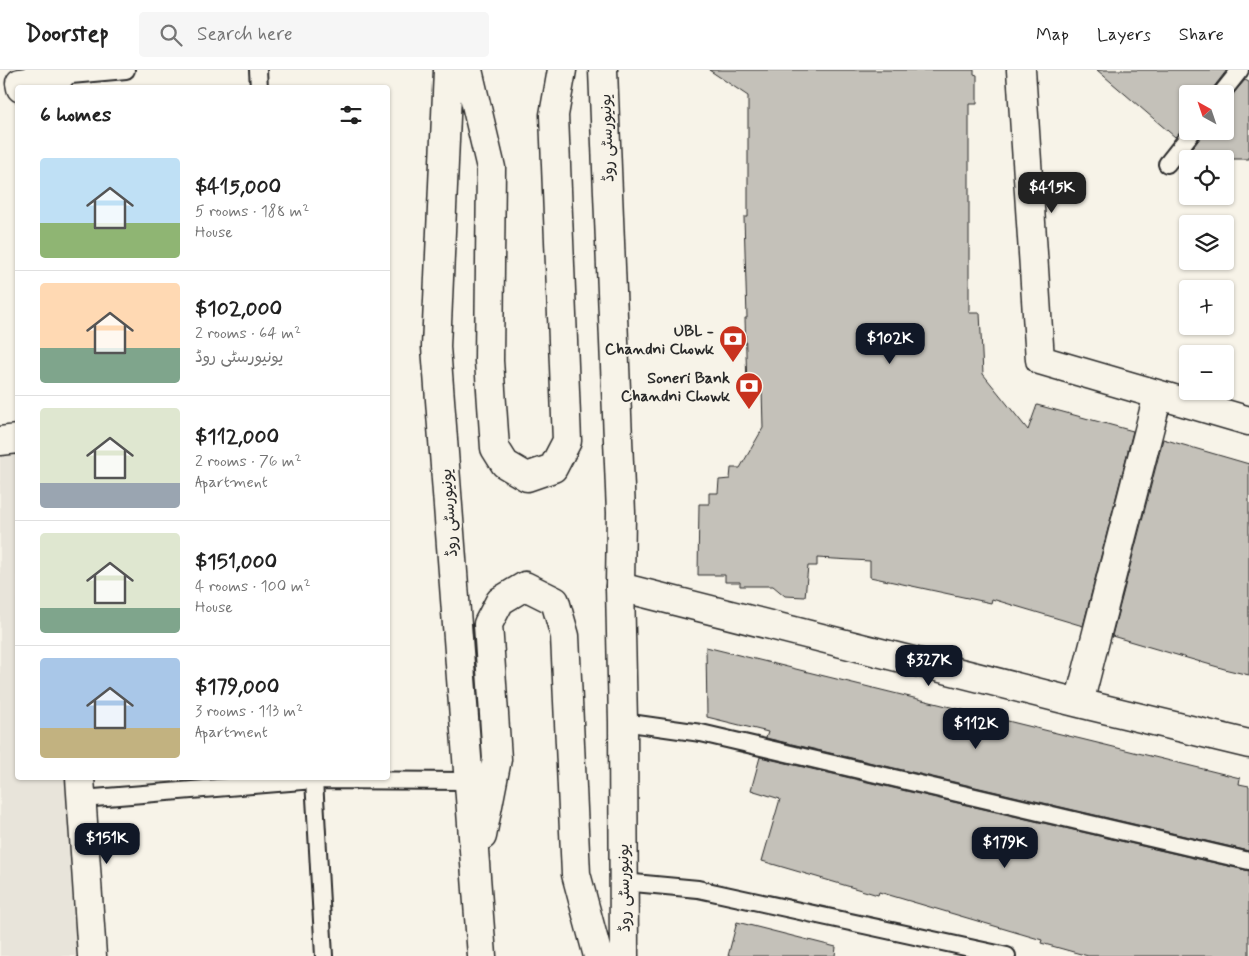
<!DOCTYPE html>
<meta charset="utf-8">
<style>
:root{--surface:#fff;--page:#f6f6f6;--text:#222;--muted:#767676;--line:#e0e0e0;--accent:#111827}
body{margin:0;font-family:Mynerve,"Playpen Sans Arabic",sans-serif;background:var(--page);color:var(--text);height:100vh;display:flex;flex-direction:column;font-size:19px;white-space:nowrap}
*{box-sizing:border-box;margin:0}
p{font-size:16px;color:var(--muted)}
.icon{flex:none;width:28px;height:28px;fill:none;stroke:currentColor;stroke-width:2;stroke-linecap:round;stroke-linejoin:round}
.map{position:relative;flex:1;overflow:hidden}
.details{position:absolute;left:15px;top:15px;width:375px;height:695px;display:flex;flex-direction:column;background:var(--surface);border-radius:5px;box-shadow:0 1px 4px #0004}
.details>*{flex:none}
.needle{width:32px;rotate:320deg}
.controls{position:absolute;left:1179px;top:15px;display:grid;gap:10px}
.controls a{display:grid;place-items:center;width:55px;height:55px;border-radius:5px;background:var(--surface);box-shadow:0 1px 4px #0004;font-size:25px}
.price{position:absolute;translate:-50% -42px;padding:0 11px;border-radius:10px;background:var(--accent);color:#fff;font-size:16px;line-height:32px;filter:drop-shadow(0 1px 2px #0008)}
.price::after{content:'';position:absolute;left:50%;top:30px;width:15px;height:11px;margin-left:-8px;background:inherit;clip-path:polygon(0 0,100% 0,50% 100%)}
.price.current{background:#222;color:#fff}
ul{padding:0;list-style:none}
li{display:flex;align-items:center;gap:15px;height:125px;padding:0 25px}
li+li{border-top:1px solid var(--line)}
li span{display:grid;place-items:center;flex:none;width:140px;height:100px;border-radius:5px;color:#555}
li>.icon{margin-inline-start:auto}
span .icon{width:60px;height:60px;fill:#fffc;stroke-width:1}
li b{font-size:21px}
h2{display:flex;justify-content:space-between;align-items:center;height:60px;padding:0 25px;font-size:21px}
header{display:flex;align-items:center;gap:30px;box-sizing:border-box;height:70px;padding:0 25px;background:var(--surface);border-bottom:1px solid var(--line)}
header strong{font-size:24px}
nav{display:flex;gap:28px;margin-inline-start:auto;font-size:18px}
.search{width:350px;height:45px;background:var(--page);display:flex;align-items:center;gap:12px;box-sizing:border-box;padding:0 18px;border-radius:5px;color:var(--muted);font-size:19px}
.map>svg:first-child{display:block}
.built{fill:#e8e4da}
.building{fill:#c4c1b9;stroke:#2b2b2b}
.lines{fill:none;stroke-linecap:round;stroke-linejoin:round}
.lane-casing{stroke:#2b2b2b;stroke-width:20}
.street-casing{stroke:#2b2b2b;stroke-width:31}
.primary-casing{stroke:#2b2b2b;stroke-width:31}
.lane{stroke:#f7f3e8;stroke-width:16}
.street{stroke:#f7f3e8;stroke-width:28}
.primary{stroke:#f7f3e8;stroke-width:28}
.labels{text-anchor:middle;stroke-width:4;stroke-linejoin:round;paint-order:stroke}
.street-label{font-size:16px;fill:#2b2b2b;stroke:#f7f3e8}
.poi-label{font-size:16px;font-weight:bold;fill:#2b2b2b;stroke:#f7f3e8;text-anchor:end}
</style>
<header>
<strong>Doorstep</strong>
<div class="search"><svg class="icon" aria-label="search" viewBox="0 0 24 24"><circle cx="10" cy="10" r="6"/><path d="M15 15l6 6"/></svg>Search here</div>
<nav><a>Map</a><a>Layers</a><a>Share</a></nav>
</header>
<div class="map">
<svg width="1249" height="886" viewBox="0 0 1249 886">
<rect width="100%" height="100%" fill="#f7f3e8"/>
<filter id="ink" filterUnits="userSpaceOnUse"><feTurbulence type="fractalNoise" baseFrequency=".02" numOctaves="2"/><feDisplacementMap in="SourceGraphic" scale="10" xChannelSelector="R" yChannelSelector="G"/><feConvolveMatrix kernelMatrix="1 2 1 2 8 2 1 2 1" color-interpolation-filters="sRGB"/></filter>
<g filter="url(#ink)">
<path class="built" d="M 17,368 L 18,708 L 80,708 L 92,886 L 0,886 L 0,370 Z"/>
<path class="building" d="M 709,0 L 974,0 L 974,4 L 977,5 L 977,34 L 969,34 L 969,243 L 980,243 L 983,304 L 1028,360 L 1037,335 L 1133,361 L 1083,556 L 992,529 L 991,533 L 870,507 L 870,491 L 817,488 L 817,496 L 808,496 L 805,527 L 785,526 L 773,516 L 740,516 L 740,512 L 725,512 L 725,505 L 698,505 L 699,434 L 709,434 L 709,423 L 718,423 L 719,410 L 730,409 L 731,398 L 740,398 L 763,358 L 762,319 L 747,319 L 745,248 L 747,248 L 744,147 L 748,147 L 748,26 Z
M 1097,0 L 1227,0 L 1213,18 L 1211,24 L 1188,24 L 1188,53 L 1175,67 Z
M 1245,10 L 1249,12 L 1249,89 L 1184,89 L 1201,67 L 1203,61 L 1225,61 L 1225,33 Z
M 1163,369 L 1249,394 L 1249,605 L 1228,600 L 1112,566 Z
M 706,577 L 1240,708 L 1239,714 L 1249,716 L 1249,781 L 766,668 L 768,662 L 707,647 Z
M 760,687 L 1249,801 L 1249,886 L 1088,886 L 1041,873 L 1042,870 L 879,822 L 878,825 L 762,791 L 780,729 L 751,720 Z
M 737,852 L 836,877 L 835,886 L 728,886 Z"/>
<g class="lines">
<g class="lane-casing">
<path id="lane" d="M 258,0 L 259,18
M 60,6 L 126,0
M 1221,24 L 1240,0
M 1167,94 L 1193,61
M 623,652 L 701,663 L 1249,791
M 82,729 L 314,710 L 314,708
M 623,812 L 698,819 L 1007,886
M 324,886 L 314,710 L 469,711"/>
</g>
<g class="street-casing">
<path id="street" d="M 1021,0 L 1040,290 L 1249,351
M 21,18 L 20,13 L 60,6 L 59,0
M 0,371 L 18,369
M 620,517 L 1079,633 L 1249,674
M 1079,633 L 1158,325
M 80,708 L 92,886"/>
</g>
<g class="primary-casing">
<path id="primary" d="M 448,0 L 436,277 L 482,886
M 468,0 L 491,98 L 489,291 L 495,378 L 505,394 L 527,407 L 553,398 L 567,371 L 554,45 L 562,0
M 603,0 L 621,443 L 620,517 L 623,652 L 624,886
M 482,766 L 497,689 L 488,554 L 500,531 L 525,516 L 555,531 L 565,566 L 576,804 L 598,886"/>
</g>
<use href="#lane" class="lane"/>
<use href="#street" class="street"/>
<use href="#primary" class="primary"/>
</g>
</g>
<defs>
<g id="bank-pin" transform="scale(1.4375)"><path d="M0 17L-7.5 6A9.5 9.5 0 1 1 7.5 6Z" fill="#c8321e" stroke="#f7f3e8"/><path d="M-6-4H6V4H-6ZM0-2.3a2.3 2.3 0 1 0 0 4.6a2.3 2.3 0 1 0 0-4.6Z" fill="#fff"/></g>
</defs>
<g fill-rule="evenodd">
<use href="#bank-pin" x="733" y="269"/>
<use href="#bank-pin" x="749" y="316"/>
</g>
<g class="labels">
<g class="street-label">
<text transform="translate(606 68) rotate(-92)" y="6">یونیورسٹی روڈ</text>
<text transform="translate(448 443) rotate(-94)" y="6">یونیورسٹی روڈ</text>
<text transform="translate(623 818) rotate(-91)" y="6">یونیورسٹی روڈ</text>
</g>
<g class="poi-label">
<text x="714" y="266">UBL -<tspan x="714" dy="18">Chandni Chowk</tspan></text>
<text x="730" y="313">Soneri Bank<tspan x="730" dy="18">Chandni Chowk</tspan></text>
</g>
</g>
</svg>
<div class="controls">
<a><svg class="needle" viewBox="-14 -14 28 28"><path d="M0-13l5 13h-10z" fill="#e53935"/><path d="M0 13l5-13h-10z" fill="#767676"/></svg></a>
<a><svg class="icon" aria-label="locate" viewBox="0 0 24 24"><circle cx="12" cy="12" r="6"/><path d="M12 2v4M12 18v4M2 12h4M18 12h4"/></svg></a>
<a><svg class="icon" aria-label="layers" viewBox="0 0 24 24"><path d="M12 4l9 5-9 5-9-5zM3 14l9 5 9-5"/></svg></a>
<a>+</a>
<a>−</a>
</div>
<b class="price current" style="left:1052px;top:144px">$415K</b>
<b class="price" style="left:890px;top:295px">$102K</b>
<b class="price" style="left:929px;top:617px">$327K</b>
<b class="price" style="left:976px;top:680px">$112K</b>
<b class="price" style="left:107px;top:795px">$151K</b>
<b class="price" style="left:1005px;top:799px">$179K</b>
<section class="details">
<h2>6 homes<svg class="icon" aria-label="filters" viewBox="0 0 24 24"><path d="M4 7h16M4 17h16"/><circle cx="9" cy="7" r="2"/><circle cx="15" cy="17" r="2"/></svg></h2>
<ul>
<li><span style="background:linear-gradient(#bfe0f5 65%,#8fb573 0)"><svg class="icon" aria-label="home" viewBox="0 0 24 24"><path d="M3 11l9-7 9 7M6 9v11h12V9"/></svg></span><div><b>$415,000</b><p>5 rooms · 188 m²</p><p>House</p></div></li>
<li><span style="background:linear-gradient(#ffd9b3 65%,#7fa58c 0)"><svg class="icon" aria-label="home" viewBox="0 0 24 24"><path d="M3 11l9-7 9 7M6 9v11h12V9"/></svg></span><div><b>$102,000</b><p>2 rooms · 64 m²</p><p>یونیورسٹی روڈ</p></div></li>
<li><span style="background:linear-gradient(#dfe7d0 75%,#9aa5b1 0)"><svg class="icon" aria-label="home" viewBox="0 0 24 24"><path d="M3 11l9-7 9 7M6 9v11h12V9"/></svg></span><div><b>$112,000</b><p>2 rooms · 76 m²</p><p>Apartment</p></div></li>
<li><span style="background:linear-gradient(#dfe7d0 75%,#7fa58c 0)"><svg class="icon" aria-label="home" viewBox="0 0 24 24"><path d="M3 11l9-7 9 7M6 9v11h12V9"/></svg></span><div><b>$151,000</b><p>4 rooms · 100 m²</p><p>House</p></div></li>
<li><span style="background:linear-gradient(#a9c7e8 70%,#c2b280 0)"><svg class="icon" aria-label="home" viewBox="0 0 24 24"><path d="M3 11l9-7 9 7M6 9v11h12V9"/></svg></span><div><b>$179,000</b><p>3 rooms · 113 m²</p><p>Apartment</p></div></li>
</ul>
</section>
</div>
